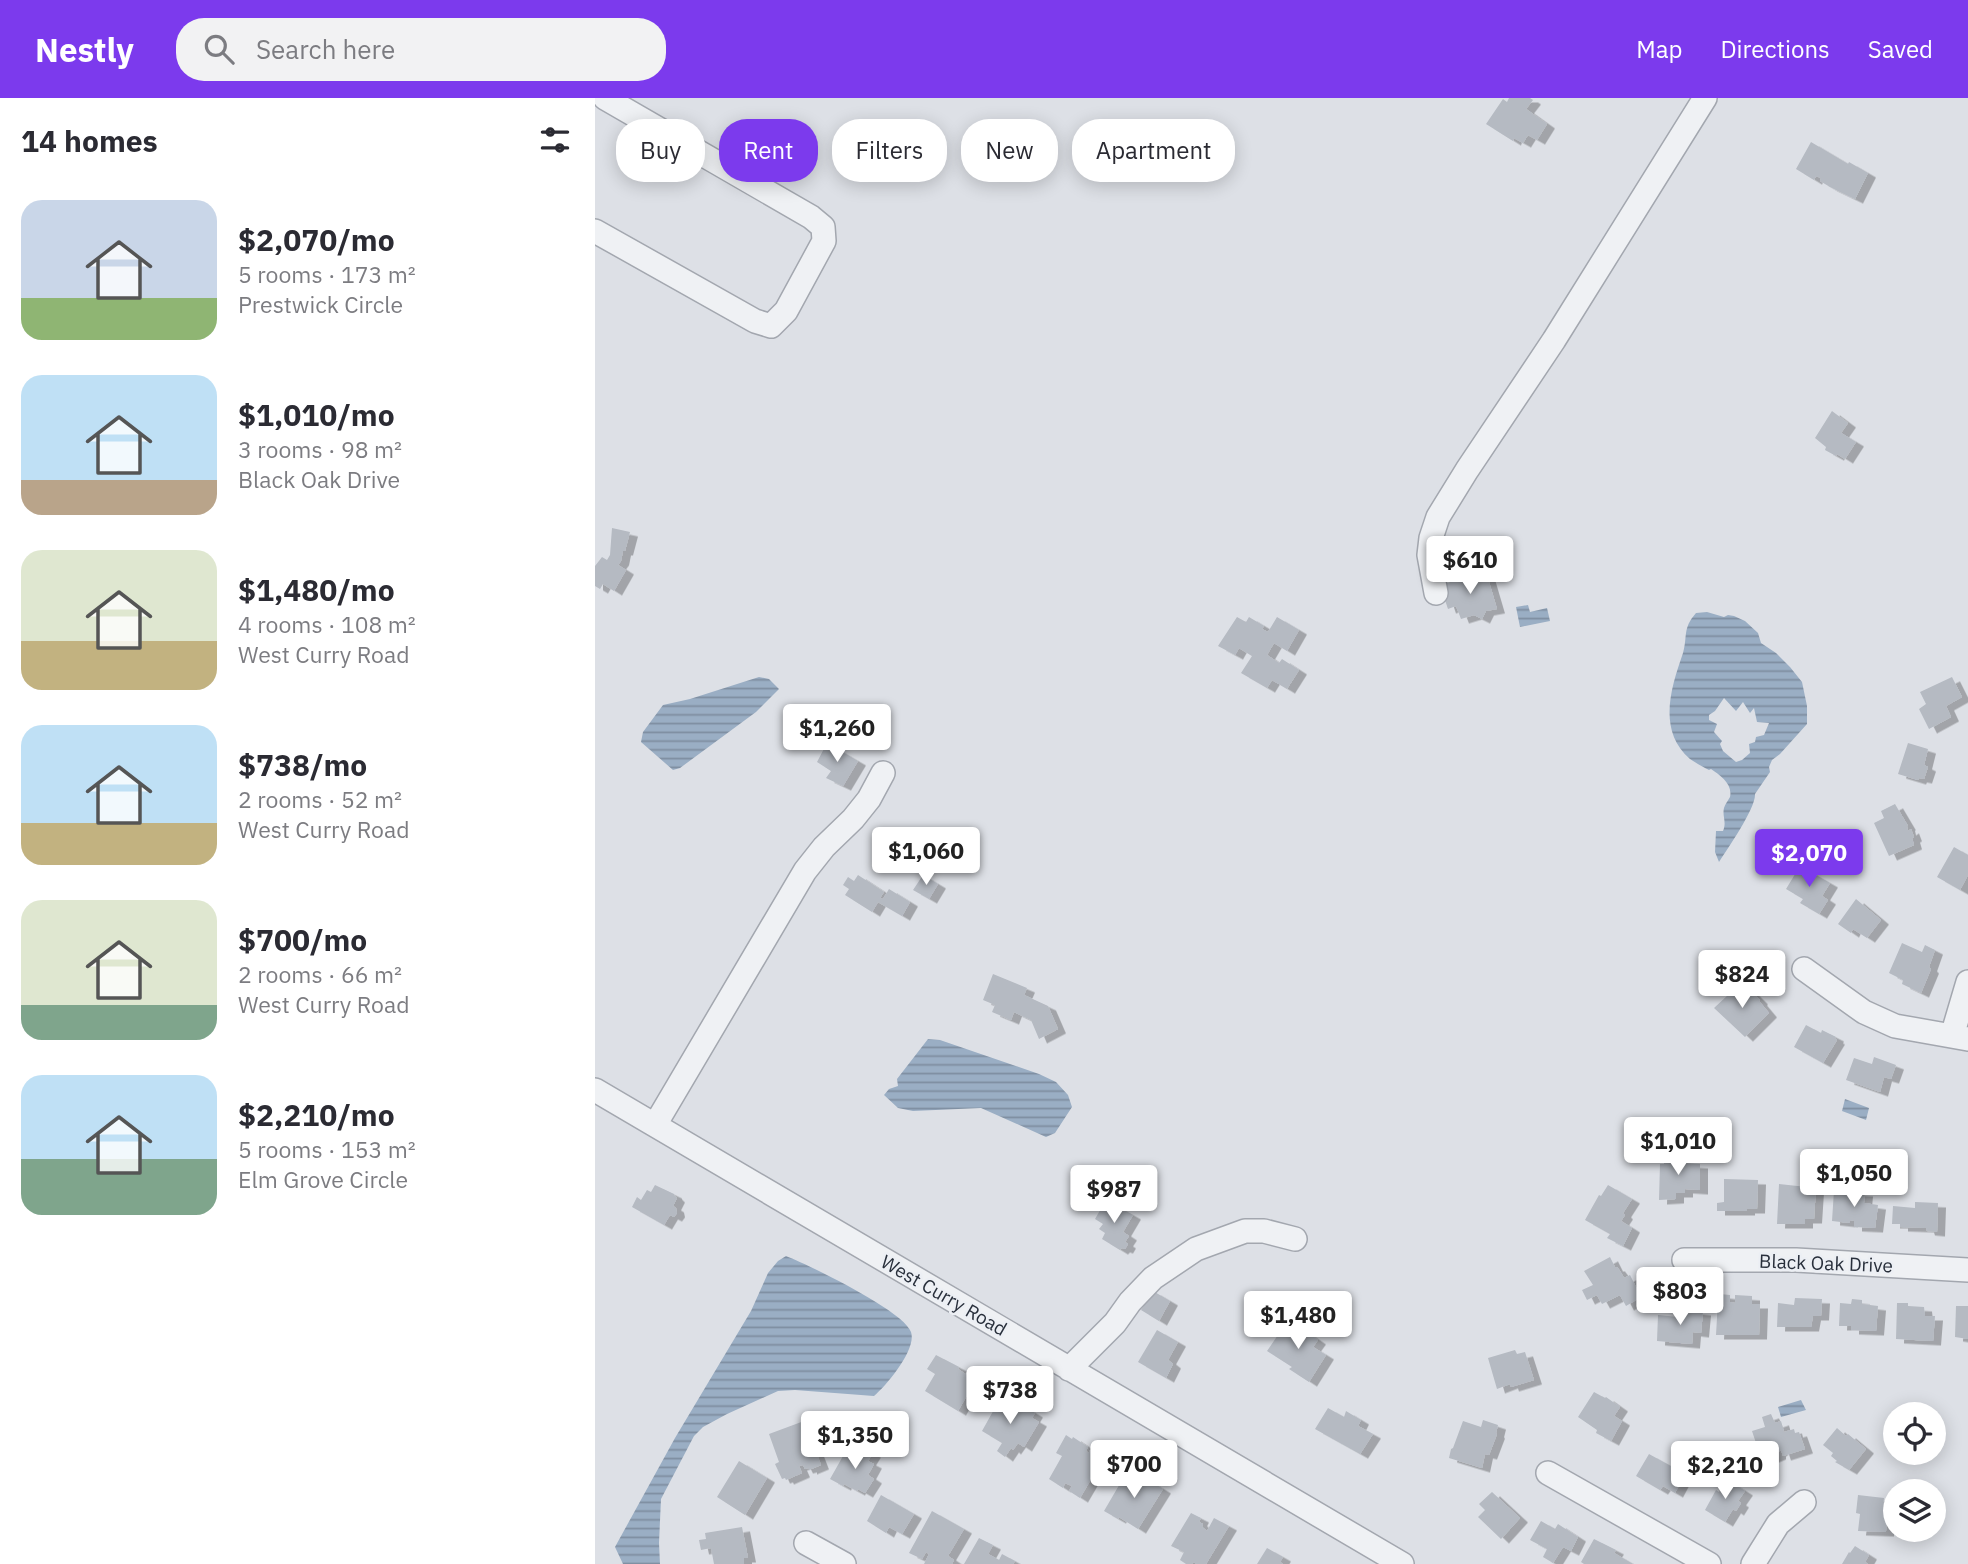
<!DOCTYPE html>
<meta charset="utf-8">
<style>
:root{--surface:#fff;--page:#f2f2f3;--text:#2b2b33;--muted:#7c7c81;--accent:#7c3aed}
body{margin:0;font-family:"IBM Plex Sans",sans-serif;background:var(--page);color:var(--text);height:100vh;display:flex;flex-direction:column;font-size:26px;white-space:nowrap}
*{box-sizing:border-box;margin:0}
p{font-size:23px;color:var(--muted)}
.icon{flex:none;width:38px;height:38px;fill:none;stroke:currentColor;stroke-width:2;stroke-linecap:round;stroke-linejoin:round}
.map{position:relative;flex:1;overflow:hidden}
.details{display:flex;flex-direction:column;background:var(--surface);width:595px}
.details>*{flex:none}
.hud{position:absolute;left:21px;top:21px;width:665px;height:63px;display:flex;gap:14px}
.tools{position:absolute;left:1288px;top:1304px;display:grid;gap:14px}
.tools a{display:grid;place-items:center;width:63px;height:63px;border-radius:50%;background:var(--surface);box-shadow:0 4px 18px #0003;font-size:35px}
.price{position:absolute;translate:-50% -60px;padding:0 16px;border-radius:7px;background:#fff;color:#222;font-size:23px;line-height:46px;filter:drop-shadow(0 2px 4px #0008)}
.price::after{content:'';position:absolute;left:50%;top:42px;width:21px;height:16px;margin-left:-10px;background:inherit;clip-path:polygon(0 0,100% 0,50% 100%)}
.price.current{background:var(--accent);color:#fff}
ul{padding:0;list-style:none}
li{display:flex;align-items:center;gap:21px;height:175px;padding:0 21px}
li span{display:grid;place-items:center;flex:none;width:196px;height:140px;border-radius:21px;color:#555}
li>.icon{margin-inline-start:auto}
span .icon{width:84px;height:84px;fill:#fffc;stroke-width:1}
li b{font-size:30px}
h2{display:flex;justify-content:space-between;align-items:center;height:84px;padding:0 21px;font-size:30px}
.tag{padding:0 24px;border-radius:28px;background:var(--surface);box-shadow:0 4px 18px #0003;font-size:24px;line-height:63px}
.tag.current{background:var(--accent);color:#fff}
header{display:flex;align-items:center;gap:42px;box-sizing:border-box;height:98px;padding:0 35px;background:var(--accent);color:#fff}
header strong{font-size:33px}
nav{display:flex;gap:38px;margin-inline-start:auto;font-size:24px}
.search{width:490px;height:63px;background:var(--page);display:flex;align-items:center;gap:18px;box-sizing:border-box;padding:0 24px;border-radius:28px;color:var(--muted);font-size:26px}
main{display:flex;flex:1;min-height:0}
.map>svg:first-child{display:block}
.water{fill:url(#water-rules);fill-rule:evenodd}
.building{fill:#b5bac2;filter:url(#shadow)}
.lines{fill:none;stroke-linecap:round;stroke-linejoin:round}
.minor-casing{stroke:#a3a7af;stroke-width:26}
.minor{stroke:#eff1f4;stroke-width:23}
.labels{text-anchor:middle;stroke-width:5;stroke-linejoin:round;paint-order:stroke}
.street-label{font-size:19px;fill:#282f3b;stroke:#eceff4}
</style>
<header>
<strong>Nestly</strong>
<div class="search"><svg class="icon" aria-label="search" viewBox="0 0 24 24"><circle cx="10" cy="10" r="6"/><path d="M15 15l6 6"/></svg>Search here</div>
<nav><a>Map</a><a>Directions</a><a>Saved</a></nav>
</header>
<main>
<section class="details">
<h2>14 homes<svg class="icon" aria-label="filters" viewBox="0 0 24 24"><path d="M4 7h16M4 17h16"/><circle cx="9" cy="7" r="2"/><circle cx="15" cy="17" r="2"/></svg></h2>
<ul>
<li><span style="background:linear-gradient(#c9d6e8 70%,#8fb573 0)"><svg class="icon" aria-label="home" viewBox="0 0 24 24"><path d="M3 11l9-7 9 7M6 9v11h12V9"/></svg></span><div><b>$2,070/mo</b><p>5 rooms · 173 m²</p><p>Prestwick Circle</p></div></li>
<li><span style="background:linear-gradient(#bfe0f5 75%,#b9a48a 0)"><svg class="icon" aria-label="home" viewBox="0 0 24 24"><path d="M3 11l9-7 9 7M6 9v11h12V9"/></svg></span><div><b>$1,010/mo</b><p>3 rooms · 98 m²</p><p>Black Oak Drive</p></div></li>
<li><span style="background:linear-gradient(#dfe7d0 65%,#c2b280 0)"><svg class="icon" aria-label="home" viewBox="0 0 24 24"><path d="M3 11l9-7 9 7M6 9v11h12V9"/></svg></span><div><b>$1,480/mo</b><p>4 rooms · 108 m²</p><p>West Curry Road</p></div></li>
<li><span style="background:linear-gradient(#bfe0f5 70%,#c2b280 0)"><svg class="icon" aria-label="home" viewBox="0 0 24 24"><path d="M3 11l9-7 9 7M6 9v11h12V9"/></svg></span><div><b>$738/mo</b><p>2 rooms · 52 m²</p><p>West Curry Road</p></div></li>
<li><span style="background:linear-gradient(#dfe7d0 75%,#7fa58c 0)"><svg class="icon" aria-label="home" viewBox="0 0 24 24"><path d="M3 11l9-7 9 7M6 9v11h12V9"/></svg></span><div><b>$700/mo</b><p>2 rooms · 66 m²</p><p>West Curry Road</p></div></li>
<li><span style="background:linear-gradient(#bfe0f5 60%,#7fa58c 0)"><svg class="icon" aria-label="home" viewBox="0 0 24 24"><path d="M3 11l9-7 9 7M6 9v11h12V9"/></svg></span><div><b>$2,210/mo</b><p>5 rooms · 153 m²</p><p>Elm Grove Circle</p></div></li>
</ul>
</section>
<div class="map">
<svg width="1373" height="1466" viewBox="0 0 1373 1466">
<defs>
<pattern id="water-rules" width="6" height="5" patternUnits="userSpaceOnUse" patternTransform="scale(1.75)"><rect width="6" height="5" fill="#9aaec4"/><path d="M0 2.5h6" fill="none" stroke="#7e8ea0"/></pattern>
<filter id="shadow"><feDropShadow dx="8" dy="4.5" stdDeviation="0" flood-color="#0004"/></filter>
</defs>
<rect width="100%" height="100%" fill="#dde0e6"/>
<path class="water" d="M 933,507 L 935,514 L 952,510 L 955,523 L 925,529 L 921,509 Z
M 1112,514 L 1129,519 L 1133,517 L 1139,518 L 1150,523 L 1163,535 L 1166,545 L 1181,555 L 1195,569 L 1207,584 L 1212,608 L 1212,626 L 1185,656 L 1177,662 L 1174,669 L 1175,674 L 1160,696 C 1161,710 1133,750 1124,764 L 1120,754 L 1121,733 L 1128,733 C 1132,724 1127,718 1129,710 C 1130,706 1133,703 1135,699 C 1138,686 1125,677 1116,671 L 1114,672 C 1108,669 1101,665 1095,661 C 1062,632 1076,590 1088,555 C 1093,538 1087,531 1101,515 ZM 1129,600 L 1141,613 L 1148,604 L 1155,615 L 1159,610 L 1162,624 L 1174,625 L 1169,637 L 1161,639 L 1160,644 L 1154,646 L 1155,655 L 1147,662 L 1141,664 L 1128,653 L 1125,646 L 1127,643 L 1119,634 L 1122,626 L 1114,622 L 1114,617 L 1120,613 Z
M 164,579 L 174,581 L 184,591 L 161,614 L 85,670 L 78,672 L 46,644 L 48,634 L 68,607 L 95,601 Z
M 333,941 L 345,942 L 444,976 L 461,984 L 473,997 L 477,1009 L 460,1035 L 451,1039 L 386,1010 L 318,1013 L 303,1010 L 289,997 L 294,991 L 303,988 L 302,981 Z
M 1250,1001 L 1274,1010 L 1271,1022 L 1247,1013 Z
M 191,1158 C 214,1167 309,1213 316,1234 C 322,1251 292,1287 279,1298 L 200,1292 L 183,1293 L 132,1316 L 108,1329 L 99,1338 L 66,1401 L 64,1445 L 65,1466 L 28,1466 L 20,1449 L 80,1340 L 156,1213 L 173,1175 L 183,1163 Z
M 1206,1302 L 1211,1312 L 1186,1319 L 1183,1309 Z"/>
<path class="building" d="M 914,0 L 935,0 L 938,2 L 931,11 L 952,26 L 942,42 L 933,37 L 928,45 L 919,40 L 918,43 L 891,26 L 908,1 L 912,4 Z
M 1216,44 L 1253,66 L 1254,64 L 1273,75 L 1260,101 L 1235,89 L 1225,83 L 1226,80 L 1221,78 L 1219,82 L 1201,71 Z
M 1237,313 L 1253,325 L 1246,335 L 1261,344 L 1250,361 L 1242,356 L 1241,358 L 1230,352 L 1231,349 L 1220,340 Z
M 17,430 L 35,434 L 30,453 L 28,453 L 26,463 L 23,467 L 31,472 L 19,493 L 8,486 L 5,491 L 0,488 L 0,468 L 7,459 L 12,462 L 15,457 Z
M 881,473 L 882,480 L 892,477 L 902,511 L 891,513 L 887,521 L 879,517 L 866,521 L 861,508 L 853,511 L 845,487 L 862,482 L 862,480 L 871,478 L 871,475 Z
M 642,519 L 651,524 L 654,519 L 669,528 L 667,531 L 673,534 L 682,519 L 704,532 L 692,553 L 679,545 L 672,557 L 684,565 L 687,561 L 704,572 L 692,591 L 677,582 L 672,590 L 646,575 L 657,558 L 644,550 L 640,557 L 623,548 Z
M 1357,579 L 1367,599 L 1351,608 L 1356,619 L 1334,631 L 1324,611 L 1331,606 L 1325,594 Z
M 232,645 L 263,663 L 248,688 L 231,680 L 236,673 L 222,664 Z
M 1313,645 L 1333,651 L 1329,667 L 1333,669 L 1329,681 L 1324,680 L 1323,682 L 1303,676 Z
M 1300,706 L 1313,728 L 1312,728 L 1313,733 L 1316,731 L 1319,739 L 1317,740 L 1319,747 L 1294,758 L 1279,725 L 1289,720 L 1286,713 Z
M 1359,749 L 1373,757 L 1373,777 L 1365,792 L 1342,779 Z
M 1205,768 L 1235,785 L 1227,798 L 1233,802 L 1224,816 L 1205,805 L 1208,801 L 1191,791 Z
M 263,777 L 289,794 L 285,800 L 288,801 L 294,791 L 315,804 L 307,818 L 283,804 L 277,814 L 250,797 L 254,791 L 248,787 L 253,779 L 259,783 Z
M 328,777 L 343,786 L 334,801 L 318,792 Z
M 1261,801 L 1286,822 L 1272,840 L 1258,831 L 1256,835 L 1243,826 Z
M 1307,845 L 1327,854 L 1330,847 L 1340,852 L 1334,869 L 1336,871 L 1326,895 L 1307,886 L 1308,882 L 1294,875 Z
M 398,876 L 432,890 L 429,897 L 453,908 L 463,931 L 444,941 L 436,922 L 419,914 L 416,922 L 397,914 L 400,907 L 388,902 Z
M 1147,884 L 1165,902 L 1164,903 L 1174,915 L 1150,939 L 1119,910 Z
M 1211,927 L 1226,935 L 1227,932 L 1241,939 L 1240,941 L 1242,942 L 1228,965 L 1199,949 Z
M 1279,959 L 1301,967 L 1296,981 L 1289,979 L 1285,994 L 1251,982 L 1259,960 L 1277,966 Z
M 1069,1057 L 1082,1057 L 1082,1063 L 1089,1062 L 1089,1065 L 1105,1066 L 1105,1092 L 1090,1091 L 1090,1095 L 1081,1095 L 1081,1101 L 1064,1102 L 1065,1066 L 1069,1066 Z
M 1129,1081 L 1163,1082 L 1162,1111 L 1152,1111 L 1152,1113 L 1122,1113 L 1122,1105 L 1129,1104 Z
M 1184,1086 L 1221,1090 L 1219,1121 L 1210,1121 L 1210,1126 L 1182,1126 Z
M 60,1087 L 79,1096 L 79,1097 L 82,1100 L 78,1108 L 81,1110 L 82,1115 L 79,1119 L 75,1117 L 69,1127 L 37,1109 L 42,1099 L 46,1102 L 52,1092 L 56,1094 Z
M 1013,1087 L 1037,1101 L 1028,1115 L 1030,1117 L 1026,1123 L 1037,1130 L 1028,1148 L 1012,1140 L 1015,1136 L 990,1122 L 1004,1097 L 1006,1098 Z
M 1239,1092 L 1270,1094 L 1269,1105 L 1283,1107 L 1280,1130 L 1259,1129 L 1259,1123 L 1255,1122 L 1255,1125 L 1237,1123 Z
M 511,1102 L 538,1117 L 528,1134 L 534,1138 L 530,1144 L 533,1146 L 530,1151 L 527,1150 L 525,1152 L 507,1141 L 510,1135 L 504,1131 L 508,1126 L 500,1121 Z
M 1320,1104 L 1343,1105 L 1342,1134 L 1332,1133 L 1331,1130 L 1305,1129 L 1305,1126 L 1297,1126 L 1298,1108 L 1320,1110 Z
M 1015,1159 L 1020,1169 L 1022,1169 L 1025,1173 L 1029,1180 L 1035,1177 L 1046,1199 L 1031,1208 L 1025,1197 L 1007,1206 L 1002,1197 L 992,1202 L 987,1192 L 998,1187 L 989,1173 Z
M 558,1193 L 575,1203 L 564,1223 L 546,1212 Z
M 1125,1196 L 1135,1197 L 1135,1204 L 1140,1205 L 1140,1197 L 1157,1198 L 1157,1206 L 1165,1206 L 1164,1237 L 1121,1237 L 1123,1202 L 1125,1202 Z
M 1200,1200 L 1227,1201 L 1226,1218 L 1218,1218 L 1216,1229 L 1182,1229 L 1183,1205 L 1199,1207 Z
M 1257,1201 L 1267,1202 L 1267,1206 L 1283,1208 L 1281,1233 L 1256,1232 L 1256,1228 L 1244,1228 L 1245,1205 L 1256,1206 Z
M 1302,1205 L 1313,1205 L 1313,1208 L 1329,1209 L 1330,1218 L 1340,1218 L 1338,1243 L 1301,1241 Z
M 1361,1208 L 1373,1208 L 1373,1241 L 1360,1239 Z
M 1083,1210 L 1108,1213 L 1106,1235 L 1098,1234 L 1097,1246 L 1062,1243 L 1063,1217 L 1083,1219 Z
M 696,1223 L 723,1242 L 718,1249 L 731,1257 L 714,1284 L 694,1271 L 697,1269 L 672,1253 L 685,1234 L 687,1236 Z
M 562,1232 L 583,1244 L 573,1262 L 578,1266 L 571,1280 L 543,1264 Z
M 920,1252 L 922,1256 L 930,1254 L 939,1282 L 916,1289 L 915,1286 L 902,1291 L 893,1260 Z
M 341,1257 L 364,1269 L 363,1271 L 372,1277 L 373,1274 L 382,1280 L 363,1313 L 330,1293 L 340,1276 L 332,1271 Z
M 999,1294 L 1010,1300 L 1011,1299 L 1025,1309 L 1019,1318 L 1027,1323 L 1016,1343 L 1001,1335 L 1002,1332 L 983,1319 Z
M 406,1299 L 423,1309 L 425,1306 L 440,1315 L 437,1320 L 444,1324 L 429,1349 L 423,1345 L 418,1352 L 416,1350 L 410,1359 L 402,1353 L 407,1345 L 387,1333 Z
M 733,1310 L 749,1319 L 751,1313 L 766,1322 L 763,1328 L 778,1336 L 765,1356 L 720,1331 Z
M 1176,1316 L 1180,1325 L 1186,1323 L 1189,1334 L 1199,1331 L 1200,1335 L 1204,1334 L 1210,1351 L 1188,1358 L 1186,1352 L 1183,1354 L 1183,1357 L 1176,1360 L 1175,1358 L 1166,1360 L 1157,1333 L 1170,1329 L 1167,1319 Z
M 888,1322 L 903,1327 L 901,1335 L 902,1336 L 894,1357 L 890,1356 L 887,1370 L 854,1360 L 856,1351 L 858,1350 L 868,1323 L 886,1329 Z
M 209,1323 L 226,1367 L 214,1372 L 214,1370 L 210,1371 L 208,1367 L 204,1368 L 207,1375 L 191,1382 L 190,1380 L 187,1381 L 180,1366 L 184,1364 L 174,1336 Z
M 1242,1330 L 1251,1338 L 1253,1336 L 1271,1351 L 1254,1372 L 1240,1364 L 1242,1363 L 1236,1358 L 1238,1355 L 1228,1347 Z
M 471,1337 L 477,1341 L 478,1339 L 493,1349 L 491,1353 L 494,1355 L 495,1352 L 509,1359 L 485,1400 L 474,1393 L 477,1388 L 470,1385 L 468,1390 L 454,1381 L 467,1358 L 461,1355 Z
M 268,1350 L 278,1355 L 273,1363 L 279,1366 L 273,1377 L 279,1381 L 270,1395 L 263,1391 L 262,1393 L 249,1386 L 248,1388 L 235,1381 L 252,1351 L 264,1358 Z
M 1054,1356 L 1083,1372 L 1080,1376 L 1088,1380 L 1080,1395 L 1068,1388 L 1065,1392 L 1041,1378 Z
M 144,1363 L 172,1380 L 150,1417 L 122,1399 Z
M 530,1377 L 536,1381 L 538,1378 L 545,1382 L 547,1378 L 568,1391 L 543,1431 L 524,1419 L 523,1421 L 509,1413 Z
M 1131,1381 L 1150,1393 L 1143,1403 L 1146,1405 L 1141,1413 L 1138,1411 L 1130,1424 L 1110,1412 L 1121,1392 L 1124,1394 Z
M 897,1394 L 925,1420 L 906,1441 L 883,1419 L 890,1412 L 884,1406 Z
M 286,1397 L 319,1416 L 307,1436 L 294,1429 L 291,1435 L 272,1423 Z
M 1263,1397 L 1289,1400 L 1288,1409 L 1292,1410 L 1291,1434 L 1263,1433 L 1265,1416 L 1261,1415 Z
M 337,1413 L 369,1431 L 353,1458 L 359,1462 L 357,1466 L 329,1466 L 334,1456 L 331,1454 L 327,1461 L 314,1455 Z
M 596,1415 L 606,1420 L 604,1424 L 608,1426 L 607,1429 L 612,1433 L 619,1420 L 634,1428 L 611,1466 L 602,1466 L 598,1464 L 597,1466 L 591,1466 L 585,1462 L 589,1454 L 576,1448 Z
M 946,1423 L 960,1431 L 963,1426 L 983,1439 L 976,1453 L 968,1449 L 958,1465 L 948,1459 L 952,1451 L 935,1442 Z
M 147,1429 L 153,1460 L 149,1460 L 149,1466 L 119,1466 L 116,1450 L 106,1452 L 104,1442 L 111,1441 L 110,1435 Z
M 384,1440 L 398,1447 L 393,1456 L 404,1462 L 407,1456 L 420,1463 L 418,1466 L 369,1466 Z
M 999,1441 L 1021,1452 L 1019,1455 L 1038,1466 L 989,1466 L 986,1464 Z
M 1260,1448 L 1274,1457 L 1270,1464 L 1273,1466 L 1247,1466 L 1254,1454 L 1255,1455 Z
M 672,1450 L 688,1459 L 685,1464 L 688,1466 L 662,1466 Z"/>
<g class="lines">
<g class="minor-casing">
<path id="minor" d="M 0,133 L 160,223 L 176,228 L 191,213 L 229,143 L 228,129 L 216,119 L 10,0
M 841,495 L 834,457 L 836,440 L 843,419 L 872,372 L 959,242 L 1110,0
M 1209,871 L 1269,914 L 1300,928 L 1373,941
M 1357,938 L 1373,884
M 0,992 L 807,1466
M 60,1027 L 210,773 L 229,749 L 258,721 L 274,701 L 288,675
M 1089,1162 L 1201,1162 L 1373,1172
M 474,1271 L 520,1225 L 535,1204 L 558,1180 L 601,1151 L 650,1133 L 669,1133 L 700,1141
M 953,1375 L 1114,1466
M 211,1445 L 249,1466
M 1158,1466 L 1183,1426 L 1209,1404"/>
</g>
<use href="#minor" class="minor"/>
</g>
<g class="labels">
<g class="street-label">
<text transform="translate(1231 1165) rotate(2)" y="7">Black Oak Drive</text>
<text transform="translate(349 1197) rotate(30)" y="7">West Curry Road</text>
</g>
</g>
</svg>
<div class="tools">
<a><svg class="icon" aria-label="locate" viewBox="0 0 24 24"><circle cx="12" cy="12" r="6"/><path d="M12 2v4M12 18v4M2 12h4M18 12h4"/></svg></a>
<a><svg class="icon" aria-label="layers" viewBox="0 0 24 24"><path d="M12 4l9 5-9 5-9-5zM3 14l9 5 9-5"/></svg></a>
</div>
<b class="price" style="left:875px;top:498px">$610</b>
<b class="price" style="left:242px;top:666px">$1,260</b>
<b class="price" style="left:331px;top:789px">$1,060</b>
<b class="price current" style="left:1214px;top:791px">$2,070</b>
<b class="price" style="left:1147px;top:912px">$824</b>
<b class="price" style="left:1083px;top:1079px">$1,010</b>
<b class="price" style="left:1259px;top:1111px">$1,050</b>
<b class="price" style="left:519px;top:1127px">$987</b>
<b class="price" style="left:1085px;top:1229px">$803</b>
<b class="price" style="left:703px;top:1253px">$1,480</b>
<b class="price" style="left:415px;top:1328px">$738</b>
<b class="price" style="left:260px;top:1373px">$1,350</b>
<b class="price" style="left:539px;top:1402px">$700</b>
<b class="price" style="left:1130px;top:1403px">$2,210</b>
<div class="hud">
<a class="tag">Buy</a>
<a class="tag current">Rent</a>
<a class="tag">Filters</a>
<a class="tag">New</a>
<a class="tag">Apartment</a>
</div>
</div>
</main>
